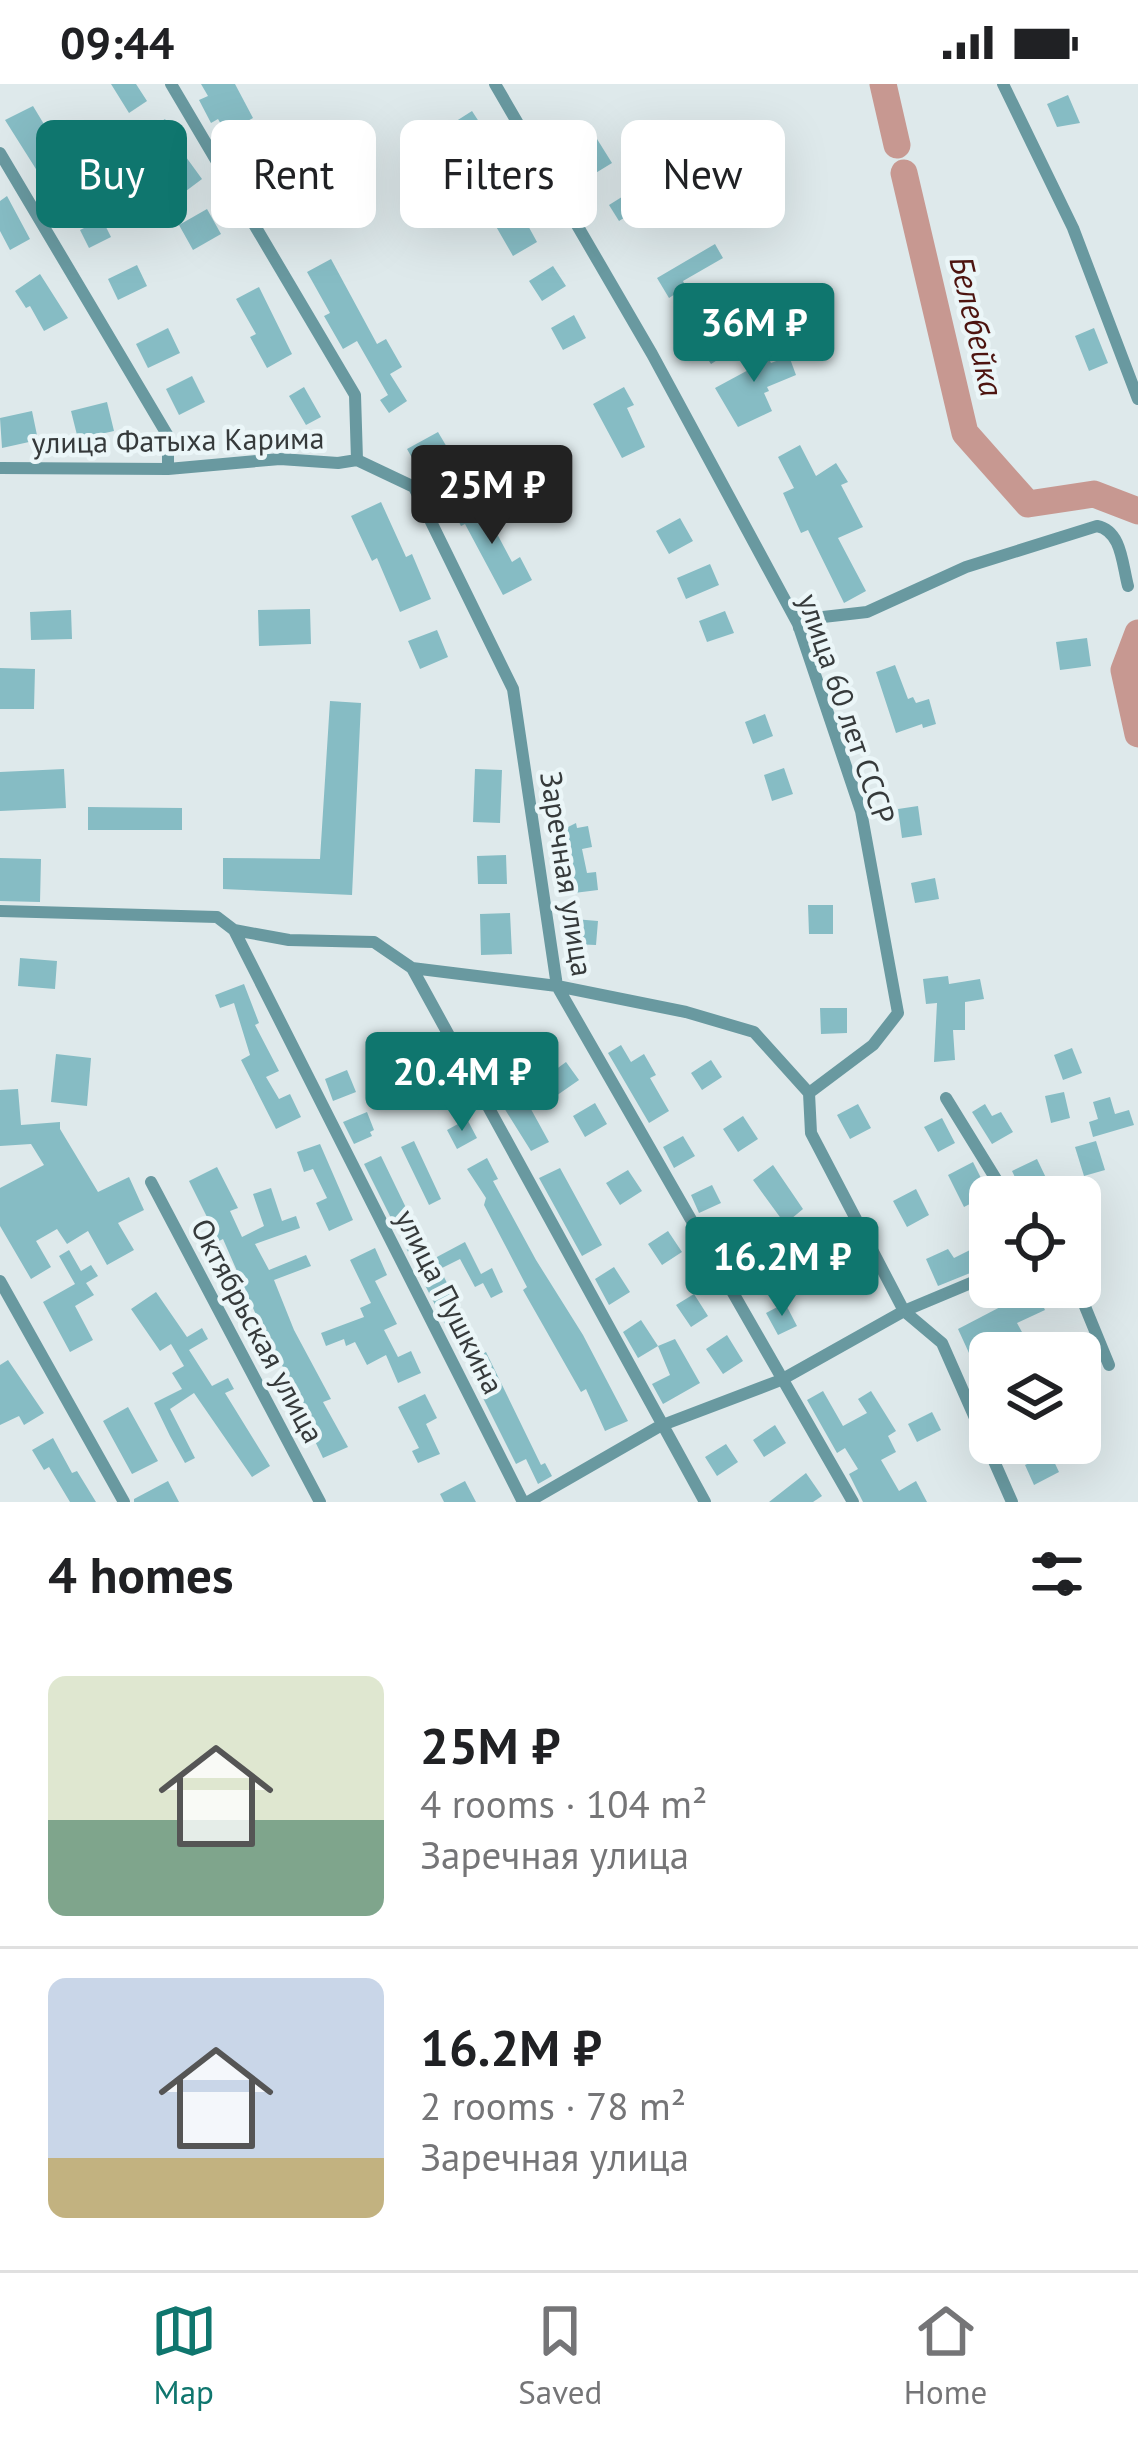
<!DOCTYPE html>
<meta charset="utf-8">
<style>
:root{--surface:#fff;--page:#f2f2f2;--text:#202124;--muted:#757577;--line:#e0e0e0;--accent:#0f766e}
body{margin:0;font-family:"PT Sans",sans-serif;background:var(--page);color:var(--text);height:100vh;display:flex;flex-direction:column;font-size:45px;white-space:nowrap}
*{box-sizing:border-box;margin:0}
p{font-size:39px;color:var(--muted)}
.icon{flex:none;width:66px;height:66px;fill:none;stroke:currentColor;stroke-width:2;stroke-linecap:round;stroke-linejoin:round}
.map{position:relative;height:1418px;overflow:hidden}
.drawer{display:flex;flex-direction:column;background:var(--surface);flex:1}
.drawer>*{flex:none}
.top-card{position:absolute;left:36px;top:36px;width:1068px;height:108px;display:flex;gap:24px}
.fabs{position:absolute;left:969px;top:1092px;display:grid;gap:24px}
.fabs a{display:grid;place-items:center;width:132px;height:132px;border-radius:18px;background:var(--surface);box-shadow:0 12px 48px #0002;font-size:60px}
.price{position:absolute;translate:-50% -102px;padding:0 27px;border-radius:12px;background:var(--accent);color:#fff;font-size:39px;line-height:78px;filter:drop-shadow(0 3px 6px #0008)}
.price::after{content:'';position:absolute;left:50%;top:72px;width:36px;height:27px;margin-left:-18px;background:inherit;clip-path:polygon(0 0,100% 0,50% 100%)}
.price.selected{background:#222;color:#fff}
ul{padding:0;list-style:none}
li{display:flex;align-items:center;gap:36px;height:300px;padding:0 48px}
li+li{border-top:3px solid var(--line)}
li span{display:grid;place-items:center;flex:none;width:336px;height:240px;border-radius:18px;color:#555}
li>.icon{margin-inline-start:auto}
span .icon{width:144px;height:144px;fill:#fffc;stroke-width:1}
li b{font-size:51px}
h2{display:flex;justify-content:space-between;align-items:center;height:144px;padding:0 48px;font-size:51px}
.chip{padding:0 42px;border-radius:18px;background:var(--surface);box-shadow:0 12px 48px #0002;font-size:42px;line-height:108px}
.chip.selected{background:var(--accent);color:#fff}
.status{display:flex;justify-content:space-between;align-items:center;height:84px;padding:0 60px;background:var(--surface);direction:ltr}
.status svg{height:33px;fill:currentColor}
.tab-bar{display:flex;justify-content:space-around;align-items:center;height:168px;border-top:3px solid var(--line);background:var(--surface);font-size:33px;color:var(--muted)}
.tab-bar a{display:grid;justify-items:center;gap:6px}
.tab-bar .selected{color:var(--accent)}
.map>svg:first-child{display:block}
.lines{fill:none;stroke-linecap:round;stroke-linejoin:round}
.river{stroke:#c79891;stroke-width:27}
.building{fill:#86bcc4}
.street{stroke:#6999a0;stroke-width:12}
.labels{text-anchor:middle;stroke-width:9;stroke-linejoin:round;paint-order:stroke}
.street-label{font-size:30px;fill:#363a3b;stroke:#ebf6f8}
.water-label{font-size:33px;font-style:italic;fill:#4d1410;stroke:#ebf6f8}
</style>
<div class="status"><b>09:44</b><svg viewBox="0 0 49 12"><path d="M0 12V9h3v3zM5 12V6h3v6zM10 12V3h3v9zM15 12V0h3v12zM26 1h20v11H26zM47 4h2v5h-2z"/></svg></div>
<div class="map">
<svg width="1138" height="1418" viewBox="0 0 1138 1418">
<rect width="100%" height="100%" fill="#dee9eb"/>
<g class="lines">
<path class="river" d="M 883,0 L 897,61
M 904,89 L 965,349 L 1028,420 L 1094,410 L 1138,427
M 1138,549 L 1124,586 L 1138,650"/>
</g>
<path class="building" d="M 111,0 L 136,0 L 147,17 L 129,29 Z
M 201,0 L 235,0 L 253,34 L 226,49 L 218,35 L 211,39 L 199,16 L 208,12 Z
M 1068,11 L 1080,39 L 1057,43 L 1047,20 Z
M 33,22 L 65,75 L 65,79 L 41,93 L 5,36 Z
M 472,27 L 513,90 L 503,96 L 537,158 L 513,172 L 494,139 L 499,136 L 487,114 L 495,110 L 480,87 L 487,83 L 474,63 L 467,68 L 450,41 Z
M 165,35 L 181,60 L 178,62 L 202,95 L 178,113 L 140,52 Z
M 597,55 L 612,79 L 594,90 L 579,66 Z
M 71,99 L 85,120 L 68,131 L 54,111 Z
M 633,106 L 643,122 L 619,137 L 609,121 Z
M 7,112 L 30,155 L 10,166 L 0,147 L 0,117 Z
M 207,125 L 221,150 L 193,166 L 179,141 Z
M 102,135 L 111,153 L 89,164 L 80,146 Z
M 715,160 L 723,174 L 683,197 L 686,203 L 669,214 L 657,194 Z
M 331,175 L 377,260 L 386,255 L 402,283 L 390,290 L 407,317 L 389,329 L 380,316 L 388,311 L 357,257 L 343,265 L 324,232 L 330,229 L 307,188 Z
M 137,181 L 147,202 L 118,216 L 108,195 Z
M 553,182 L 566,202 L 542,217 L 529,197 Z
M 40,190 L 68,234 L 44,247 L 30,222 L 26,224 L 15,207 Z
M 259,203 L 292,270 L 267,284 L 250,253 L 256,250 L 236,215 Z
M 574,231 L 586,254 L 563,266 L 551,244 Z
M 718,238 L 735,265 L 711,280 L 690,248 L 703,240 L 706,245 Z
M 168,244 L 180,269 L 148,284 L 136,260 Z
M 1094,244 L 1108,279 L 1089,287 L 1075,252 Z
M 759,255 L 771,279 L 789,272 L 796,291 L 767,303 L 769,307 L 764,309 L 772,327 L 738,343 L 715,304 L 752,284 L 741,264 Z
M 192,292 L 205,318 L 179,331 L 166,305 Z
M 304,303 L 321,333 L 306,341 L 289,312 Z
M 624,303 L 634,321 L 627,324 L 645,363 L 622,374 L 593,320 Z
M 107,318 L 114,347 L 78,355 L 71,327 Z
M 32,327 L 38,356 L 2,364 L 0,334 Z
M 438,348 L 451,370 L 420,388 L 407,365 Z
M 800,361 L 816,392 L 836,379 L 848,398 L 841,401 L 863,443 L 838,454 L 866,507 L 844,519 L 808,446 L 801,449 L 783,409 L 794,404 L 778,373 Z
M 477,412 L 512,478 L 520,473 L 532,496 L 503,511 L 465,440 L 461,442 L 452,424 Z
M 381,418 L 406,473 L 412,470 L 431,515 L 400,528 L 377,474 L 372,477 L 351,432 Z
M 680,434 L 693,457 L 669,470 L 656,447 Z
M 710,480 L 719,501 L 686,515 L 677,494 Z
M 310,525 L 311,560 L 259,562 L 258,526 Z
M 71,526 L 72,555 L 31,556 L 30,528 Z
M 725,527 L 734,549 L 707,558 L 699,537 Z
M 437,546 L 448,573 L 420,585 L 408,557 Z
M 1087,554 L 1091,582 L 1060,586 L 1056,558 Z
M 895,581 L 908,615 L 913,613 L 916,619 L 929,615 L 936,640 L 923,644 L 922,640 L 896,649 L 876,588 Z
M 0,584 L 35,585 L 34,625 L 0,625 Z
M 330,617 L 361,619 L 352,811 L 223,805 L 223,774 L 320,775 Z
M 765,630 L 773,652 L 753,660 L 745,638 Z
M 784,684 L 793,710 L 772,717 L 764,691 Z
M 64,685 L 66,724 L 0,727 L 0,688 Z
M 475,685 L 502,686 L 500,739 L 473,738 Z
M 918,722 L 922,751 L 902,754 L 898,725 Z
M 88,723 L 182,724 L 182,746 L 88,746 Z
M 576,739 L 577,744 L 588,742 L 592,763 L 582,765 L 587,789 L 596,788 L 598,806 L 574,809 L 571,766 L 564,767 L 560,747 Z
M 506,771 L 507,800 L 478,800 L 477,772 Z
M 0,774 L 41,775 L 40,818 L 0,817 Z
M 935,794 L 939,815 L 915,819 L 911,799 Z
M 808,821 L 833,821 L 833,850 L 809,850 Z
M 510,829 L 512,870 L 481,871 L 480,830 Z
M 574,835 L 598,837 L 596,861 L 572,860 Z
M 20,874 L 57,877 L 55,905 L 18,902 Z
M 948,892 L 949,900 L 980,895 L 984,915 L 965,918 L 965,946 L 953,946 L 955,976 L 934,978 L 937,919 L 926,920 L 923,895 Z
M 244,900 L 259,939 L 255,941 L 279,987 L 266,993 L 279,1015 L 290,1010 L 301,1033 L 276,1045 L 241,976 L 250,971 L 234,919 L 220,924 L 215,911 Z
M 820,924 L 847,924 L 847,949 L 821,950 Z
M 474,952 L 480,960 L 488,955 L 502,977 L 496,981 L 502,991 L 489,999 L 465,958 Z
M 621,961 L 631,978 L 644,970 L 656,991 L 650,994 L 669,1027 L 649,1039 L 608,969 Z
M 1072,964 L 1082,989 L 1063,996 L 1054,971 Z
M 56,970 L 91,974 L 87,1022 L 51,1018 Z
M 711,976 L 722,993 L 702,1006 L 691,989 Z
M 566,978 L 579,996 L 553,1014 L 540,997 Z
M 347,986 L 356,1008 L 333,1017 L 325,995 Z
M 18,1005 L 21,1041 L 60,1038 L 60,1045 L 98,1108 L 129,1093 L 144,1126 L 118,1139 L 134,1166 L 107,1181 L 88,1147 L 67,1160 L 57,1145 L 36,1157 L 51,1183 L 31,1195 L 0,1142 L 0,1104 L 44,1081 L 31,1060 L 0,1062 L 0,1006 Z
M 521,1007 L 549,1058 L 531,1067 L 501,1019 Z
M 1064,1008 L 1070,1034 L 1051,1039 L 1045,1012 Z
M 1110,1013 L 1115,1030 L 1129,1026 L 1134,1041 L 1093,1053 L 1089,1038 L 1098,1035 L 1093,1018 Z
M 595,1019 L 607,1040 L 585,1053 L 573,1032 Z
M 858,1020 L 871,1044 L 850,1055 L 837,1031 Z
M 985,1020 L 992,1032 L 1001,1028 L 1013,1048 L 992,1060 L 972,1028 Z
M 367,1028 L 374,1046 L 370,1048 L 372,1052 L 354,1060 L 343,1038 Z
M 743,1032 L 758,1055 L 738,1068 L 723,1045 Z
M 942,1034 L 955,1059 L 938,1068 L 924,1043 Z
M 467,1035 L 477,1054 L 457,1065 L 447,1046 Z
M 683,1052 L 695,1072 L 674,1084 L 663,1063 Z
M 414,1057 L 441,1115 L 429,1121 L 401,1063 Z
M 1096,1057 L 1105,1086 L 1084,1092 L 1075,1063 Z
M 320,1060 L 353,1136 L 329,1147 L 316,1119 L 327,1114 L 313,1085 L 304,1088 L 297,1068 Z
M 381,1072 L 409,1130 L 393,1138 L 364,1080 Z
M 487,1074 L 498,1095 L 493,1097 L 536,1176 L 583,1251 L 628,1337 L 605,1347 L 586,1305 L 581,1308 L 523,1206 L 527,1203 L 484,1121 L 486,1114 L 467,1085 Z
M 1037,1075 L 1048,1098 L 1023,1110 L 1012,1087 Z
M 973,1078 L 989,1110 L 964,1123 L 948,1091 Z
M 773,1081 L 803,1125 L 785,1140 L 753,1096 Z
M 217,1083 L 238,1124 L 230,1127 L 242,1153 L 264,1142 L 253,1110 L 271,1104 L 282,1137 L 296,1132 L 300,1144 L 255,1160 L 269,1186 L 306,1171 L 311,1182 L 274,1196 L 294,1246 L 331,1315 L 323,1318 L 348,1363 L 323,1374 L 294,1313 L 299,1310 L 267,1256 L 223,1155 L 219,1157 L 189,1097 Z
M 560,1084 L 602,1161 L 582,1172 L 539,1094 Z
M 628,1086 L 642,1107 L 620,1121 L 606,1099 Z
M 712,1101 L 721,1119 L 699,1129 L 691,1111 Z
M 916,1105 L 929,1131 L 907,1143 L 893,1117 Z
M 738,1142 L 750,1164 L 732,1174 L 719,1152 Z
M 668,1147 L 682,1168 L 662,1181 L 648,1160 Z
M 421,1149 L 435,1174 L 465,1158 L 481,1190 L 492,1184 L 503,1208 L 491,1214 L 483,1199 L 475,1203 L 460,1175 L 440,1185 L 452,1209 L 447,1212 L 466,1249 L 453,1256 L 403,1158 Z
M 990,1156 L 990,1181 L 938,1202 L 926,1175 L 948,1165 L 954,1174 Z
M 375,1164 L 387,1191 L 375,1197 L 397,1240 L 384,1246 L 398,1273 L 411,1267 L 421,1289 L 398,1299 L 386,1271 L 367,1281 L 355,1258 L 346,1262 L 344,1255 L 326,1262 L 321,1249 L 364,1233 L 360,1224 L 371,1219 L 350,1176 Z
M 69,1166 L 81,1187 L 91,1181 L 98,1192 L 86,1199 L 94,1211 L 75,1222 L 93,1256 L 70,1268 L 43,1218 L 75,1200 L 59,1172 Z
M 614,1183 L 630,1208 L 609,1221 L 595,1195 Z
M 1035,1205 L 1045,1226 L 1017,1239 L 1028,1259 L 1010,1269 L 1002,1254 L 969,1269 L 958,1245 Z
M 156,1208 L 187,1253 L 202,1244 L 208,1255 L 189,1266 L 212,1302 L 228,1294 L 234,1305 L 225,1309 L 270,1382 L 252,1393 L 194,1309 L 170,1325 L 195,1374 L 185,1379 L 170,1352 L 154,1319 L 182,1305 L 172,1289 L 184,1282 L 171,1260 L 160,1267 L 131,1225 Z
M 694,1210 L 708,1232 L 691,1243 L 676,1221 Z
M 785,1219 L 797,1242 L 778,1251 L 766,1229 Z
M 641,1236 L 658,1262 L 638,1274 L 623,1248 Z
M 727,1251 L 743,1277 L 723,1290 L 706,1265 Z
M 675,1255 L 700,1299 L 663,1320 L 652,1300 L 670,1291 L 658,1262 Z
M 486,1268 L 541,1381 L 545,1379 L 552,1392 L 538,1400 L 526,1375 L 516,1380 L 470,1288 L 467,1278 Z
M 8,1276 L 44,1329 L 24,1341 L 19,1332 L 0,1341 L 0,1281 Z
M 823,1307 L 843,1342 L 867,1329 L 858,1315 L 871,1307 L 896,1347 L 888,1352 L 896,1368 L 881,1376 L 899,1407 L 916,1397 L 927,1418 L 863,1418 L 849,1390 L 858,1385 L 845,1364 L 837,1369 L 807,1316 Z
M 425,1310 L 437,1334 L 426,1340 L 440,1370 L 418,1379 L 412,1367 L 419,1364 L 398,1323 Z
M 128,1323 L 158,1377 L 132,1390 L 103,1337 Z
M 932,1328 L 941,1346 L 917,1358 L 908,1340 Z
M 775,1341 L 786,1359 L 764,1373 L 753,1356 Z
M 53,1354 L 72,1389 L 77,1387 L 96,1418 L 70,1418 L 49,1383 L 44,1386 L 32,1366 Z
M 726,1360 L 738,1378 L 717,1392 L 705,1373 Z
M 1050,1369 L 1059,1388 L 1034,1401 L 1025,1381 Z
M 806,1389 L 822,1412 L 813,1418 L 769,1418 Z
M 168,1397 L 179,1418 L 134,1418 L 134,1415 Z
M 465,1397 L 476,1418 L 444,1418 L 440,1410 Z"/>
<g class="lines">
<path class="street" d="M 171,0 L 355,311 L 357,376 L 414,403 L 513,605 L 557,902 L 853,1418
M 495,0 L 652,270 L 798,540 L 861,727 L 898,929 L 873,961 L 809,1009
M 1003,0 L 1073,144 L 1138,315
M 0,69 L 168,352 L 168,385
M 0,384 L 168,385 L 280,375 L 338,379 L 357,376
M 799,544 L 823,533 L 867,528 L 966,483 L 1097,442 C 1122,447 1122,480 1128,502
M 0,827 L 217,833 L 234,846 L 289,856 L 374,858 L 412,884 L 705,1418
M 234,846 L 523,1418
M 412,884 L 557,902 L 686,928 L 754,948 L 809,1009 L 811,1049 L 904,1227 L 942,1259 L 1012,1418
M 946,1014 L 1007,1113
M 151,1098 L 320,1418
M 0,1197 L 124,1418
M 1077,1203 L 1109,1281
M 528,1418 L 660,1342 L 781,1296 L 904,1227 L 990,1191"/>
</g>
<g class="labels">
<g class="street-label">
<text transform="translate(178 357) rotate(-1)" y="10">улица Фатыха Карима</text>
<text transform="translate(846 625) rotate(71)" y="10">улица 60 лет СССР</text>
<text transform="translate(566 790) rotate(81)" y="10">Заречная улица</text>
<text transform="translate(449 1218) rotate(63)" y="10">улица Пушкина</text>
<text transform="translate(257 1247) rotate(62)" y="10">Октябрьская улица</text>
</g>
<g class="water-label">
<text transform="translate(977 242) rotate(77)" y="12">Белебейка</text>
</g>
</g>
</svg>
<div class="fabs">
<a><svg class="icon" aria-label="locate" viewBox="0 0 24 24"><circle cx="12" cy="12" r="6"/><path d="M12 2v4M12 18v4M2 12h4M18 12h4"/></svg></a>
<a><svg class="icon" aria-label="layers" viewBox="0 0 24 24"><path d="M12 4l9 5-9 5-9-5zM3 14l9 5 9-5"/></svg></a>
</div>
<b class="price" style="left:754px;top:301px">36M ₽</b>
<b class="price selected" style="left:492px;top:463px">25M ₽</b>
<b class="price" style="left:462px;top:1050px">20.4M ₽</b>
<b class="price" style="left:782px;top:1235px">16.2M ₽</b>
<div class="top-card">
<a class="chip selected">Buy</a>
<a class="chip">Rent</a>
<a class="chip">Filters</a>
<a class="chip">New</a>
</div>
</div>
<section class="drawer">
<h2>4 homes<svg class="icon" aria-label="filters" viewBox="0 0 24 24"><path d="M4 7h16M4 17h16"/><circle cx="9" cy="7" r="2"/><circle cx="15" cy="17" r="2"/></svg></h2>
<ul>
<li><span style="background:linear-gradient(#dfe7d0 60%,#7fa58c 0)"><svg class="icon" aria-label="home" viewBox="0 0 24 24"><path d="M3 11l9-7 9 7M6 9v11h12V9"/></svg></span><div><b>25M ₽</b><p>4 rooms · 104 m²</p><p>Заречная улица</p></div></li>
<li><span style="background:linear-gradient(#c9d6e8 75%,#c2b280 0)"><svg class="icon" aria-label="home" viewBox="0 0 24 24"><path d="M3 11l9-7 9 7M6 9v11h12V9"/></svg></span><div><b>16.2M ₽</b><p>2 rooms · 78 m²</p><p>Заречная улица</p></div></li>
</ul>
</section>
<nav class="tab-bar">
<a class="selected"><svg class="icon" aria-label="map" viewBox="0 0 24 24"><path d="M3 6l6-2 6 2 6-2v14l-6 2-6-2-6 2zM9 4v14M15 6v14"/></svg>Map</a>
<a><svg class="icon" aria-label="saved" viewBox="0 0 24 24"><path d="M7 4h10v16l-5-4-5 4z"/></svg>Saved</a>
<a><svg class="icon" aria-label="home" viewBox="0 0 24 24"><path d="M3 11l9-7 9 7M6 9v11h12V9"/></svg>Home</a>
</nav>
